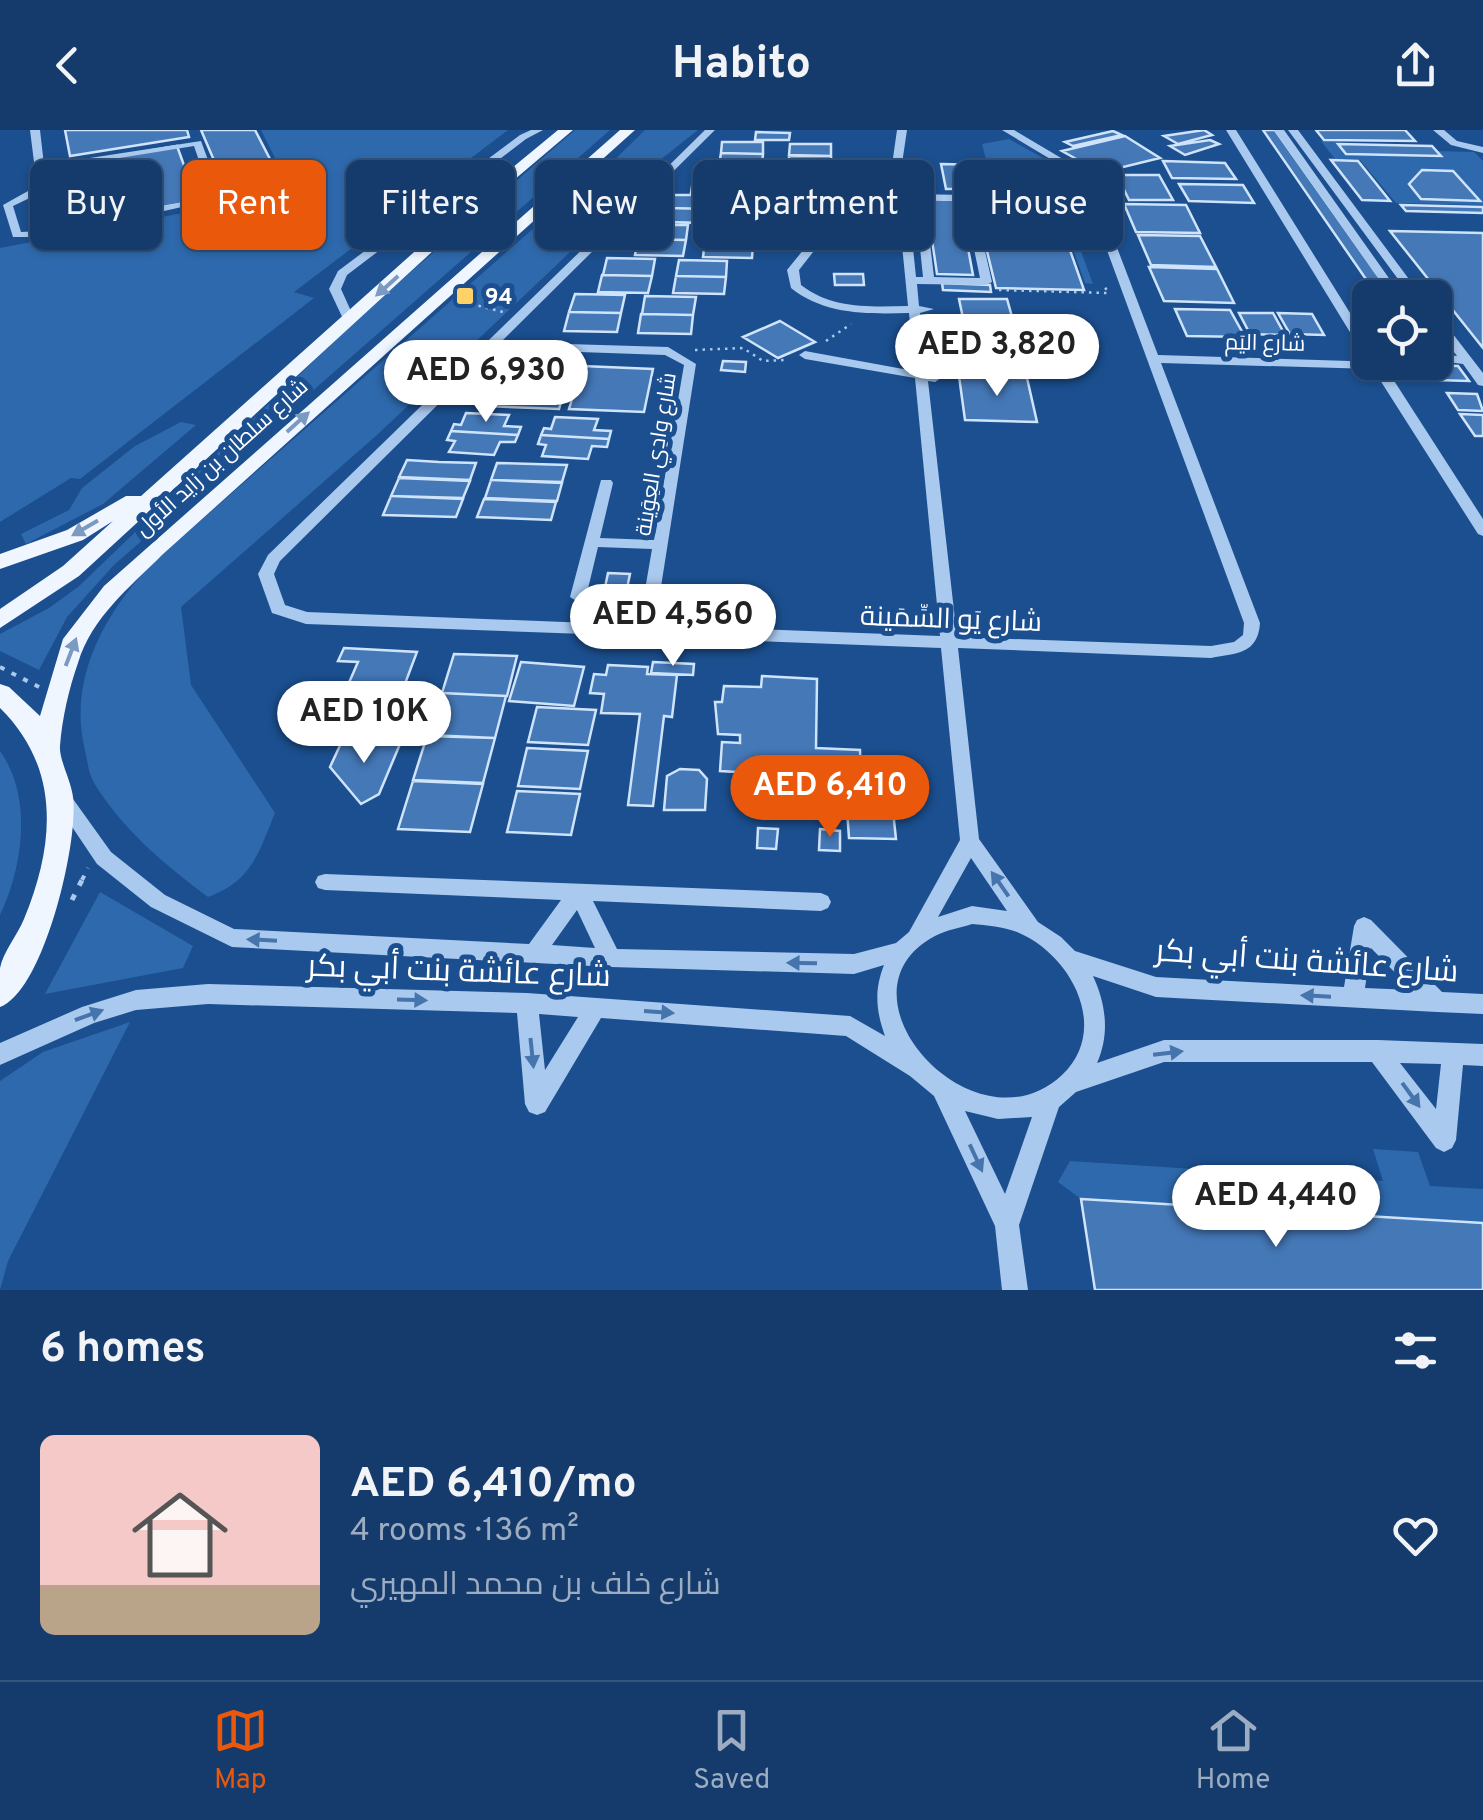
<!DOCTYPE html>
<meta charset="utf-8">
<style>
:root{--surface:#143b6b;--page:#214673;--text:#f1f3f6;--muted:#9dadc1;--line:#33557e;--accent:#ea580c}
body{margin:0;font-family:Overpass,Cairo,sans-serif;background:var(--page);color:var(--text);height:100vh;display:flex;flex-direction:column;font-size:38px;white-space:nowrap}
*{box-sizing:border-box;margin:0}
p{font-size:32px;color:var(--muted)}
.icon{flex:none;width:55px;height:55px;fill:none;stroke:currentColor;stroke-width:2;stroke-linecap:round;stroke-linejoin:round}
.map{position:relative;height:1160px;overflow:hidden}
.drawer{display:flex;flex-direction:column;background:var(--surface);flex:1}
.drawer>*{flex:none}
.hud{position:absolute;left:30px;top:30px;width:1425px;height:90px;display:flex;gap:20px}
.controls{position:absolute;left:1352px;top:150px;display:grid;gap:20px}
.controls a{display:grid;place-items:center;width:100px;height:100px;border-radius:15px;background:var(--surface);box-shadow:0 2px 8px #0004,0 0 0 2px var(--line);font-size:50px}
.price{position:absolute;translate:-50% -85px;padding:0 22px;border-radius:35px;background:#fff;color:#222;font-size:32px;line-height:65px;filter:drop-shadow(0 2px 5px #0008)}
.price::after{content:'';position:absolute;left:50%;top:60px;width:30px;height:22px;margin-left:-15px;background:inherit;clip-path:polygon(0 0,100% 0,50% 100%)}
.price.selected{background:var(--accent);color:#fff}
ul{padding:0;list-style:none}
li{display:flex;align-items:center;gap:30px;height:250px;padding:0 40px}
li span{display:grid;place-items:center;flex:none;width:280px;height:200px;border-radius:15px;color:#555}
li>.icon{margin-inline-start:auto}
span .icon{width:120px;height:120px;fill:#fffc;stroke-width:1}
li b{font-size:42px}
h2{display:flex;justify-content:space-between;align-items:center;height:120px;padding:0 40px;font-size:42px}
.chip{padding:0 35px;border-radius:15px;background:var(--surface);box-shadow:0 2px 8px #0004,0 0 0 2px var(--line);font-size:35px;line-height:90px}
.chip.selected{background:var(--accent);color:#fff}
header{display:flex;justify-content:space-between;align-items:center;height:130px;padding:0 40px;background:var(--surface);font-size:45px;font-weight:700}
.tabs{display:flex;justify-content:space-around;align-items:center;height:140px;border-top:2px solid var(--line);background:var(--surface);font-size:28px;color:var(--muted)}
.tabs a{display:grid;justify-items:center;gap:5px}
.tabs .selected{color:var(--accent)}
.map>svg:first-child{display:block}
.green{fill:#2e69ad}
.building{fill:#4478b7;stroke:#cfe3fa;stroke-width:2.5}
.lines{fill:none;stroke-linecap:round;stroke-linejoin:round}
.path-far2{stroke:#a9c9ee;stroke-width:2.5;stroke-dasharray:2.5 5;stroke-linecap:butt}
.path-far1{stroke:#a9c9ee;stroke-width:4;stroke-dasharray:5 8;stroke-linecap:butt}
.path{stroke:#a9c9ee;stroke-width:5;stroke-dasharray:6 10;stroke-linecap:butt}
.minor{fill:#a9c9ee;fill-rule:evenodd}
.major{fill:#f0f6ff;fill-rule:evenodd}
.oneway{fill:#7b9ac1}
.oneway2{fill:#4674ac}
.poi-dot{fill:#ffd166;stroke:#1b4f8f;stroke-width:4}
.labels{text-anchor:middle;stroke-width:10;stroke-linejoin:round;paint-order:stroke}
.far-poi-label{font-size:22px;font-weight:bold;fill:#fff;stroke:#1b4f8f;text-anchor:start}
.far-street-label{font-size:22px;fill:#fff;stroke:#1b4f8f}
.street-label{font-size:28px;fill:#fff;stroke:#1b4f8f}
.near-street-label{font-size:32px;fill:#fff;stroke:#1b4f8f}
</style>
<header><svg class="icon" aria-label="back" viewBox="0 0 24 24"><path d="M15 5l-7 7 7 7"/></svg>Habito<svg class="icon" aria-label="share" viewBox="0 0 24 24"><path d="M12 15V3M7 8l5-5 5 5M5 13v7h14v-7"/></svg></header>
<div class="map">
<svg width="1483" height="1160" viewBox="0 0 1483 1160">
<rect width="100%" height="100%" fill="#1b4f8f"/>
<path class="green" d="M 261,0 L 508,0 L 294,162 L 314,168 L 80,349 L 71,348 L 0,392 L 0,118 L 292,62 Z
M 575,0 L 610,0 L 114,435 L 67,487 L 39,540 L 0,521 L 0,504 L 49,478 L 78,457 L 368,179 Z
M 645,0 L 698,0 L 626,57 L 608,55 L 596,48 Z
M 1009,9 L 1063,39 L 1051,39 L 1093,154 L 1085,153 L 1046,44 L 1034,43 L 1032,37 L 987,33 L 982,14 Z
M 1321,11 L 1335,12 L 1346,25 L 1439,26 L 1435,21 L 1474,22 L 1483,31 L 1483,75 L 1396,73 L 1360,30 L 1335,29 Z
M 592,62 L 608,63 L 624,71 L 377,305 L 181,477 L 191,555 L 275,683 C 258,724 252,751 208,767 C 165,735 123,700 94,653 C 88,643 87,627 84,616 C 69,547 105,484 150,435 L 567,69 Z
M 181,292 L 196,295 L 103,374 L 26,414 L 21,404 L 69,380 L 82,358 L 135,316 Z
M 0,621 C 33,667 23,737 0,785 Z
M 100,762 L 193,816 L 183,838 L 45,864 Z
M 130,892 L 8,1131 L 0,1160 L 0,951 L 43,922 Z
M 1373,1019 L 1418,1022 L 1430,1056 L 1483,1059 L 1483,1093 L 1081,1069 L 1058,1052 L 1070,1031 L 1383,1051 Z"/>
<path class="building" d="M 65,0 L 187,0 L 189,7 L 70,26 Z
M 201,0 L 255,0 L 286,60 L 231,70 Z
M 1204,0 L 1212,5 L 1178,14 L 1164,6 Z
M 1263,0 L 1275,0 L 1394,168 L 1379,168 Z
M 1316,0 L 1405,0 L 1415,11 L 1324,10 Z
M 1113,1 L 1122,5 L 1073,16 L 1065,12 Z
M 756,2 L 790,3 L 789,10 L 755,10 Z
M 1125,6 L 1160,28 L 1103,42 L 1088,34 L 1081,36 L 1074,32 L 1080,31 L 1062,21 Z
M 1210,10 L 1219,14 L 1185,25 L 1170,16 Z
M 722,12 L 763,12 L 763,24 L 721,23 Z
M 790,14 L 831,14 L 831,26 L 789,25 Z
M 1338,14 L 1432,16 L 1441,26 L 1346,24 Z
M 177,16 L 197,71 L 89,90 L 78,33 Z
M 721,23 L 763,24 L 762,36 L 719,35 Z
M 789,26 L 831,26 L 832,38 L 789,38 Z
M 1331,30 L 1358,31 L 1390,71 L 1362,70 Z
M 1163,31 L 1225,33 L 1236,49 L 1172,48 Z
M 941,34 L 983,35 L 989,59 L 946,59 Z
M 1007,34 L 1029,38 L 1032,44 L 1044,45 L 1046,51 L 1033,51 L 1035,57 L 995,57 L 989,37 Z
M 695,37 L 738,38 L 737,50 L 693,49 Z
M 764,39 L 806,40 L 806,52 L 763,52 Z
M 1422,40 L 1453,41 L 1480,71 L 1421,69 L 1409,54 Z
M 1117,45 L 1159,45 L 1173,70 L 1129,70 Z
M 693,50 L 737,50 L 735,63 L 691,63 Z
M 763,52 L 807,53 L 806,66 L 762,65 Z
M 1179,54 L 1243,55 L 1254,73 L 1189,71 Z
M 973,64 L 1051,66 L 1084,160 L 996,158 Z
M 670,65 L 714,65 L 713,79 L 667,78 Z
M 736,67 L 781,68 L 781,81 L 735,81 Z
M 926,69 L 959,70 L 973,145 L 937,144 Z
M 1124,74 L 1186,75 L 1200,103 L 1136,102 Z
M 1401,75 L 1483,77 L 1483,83 L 1406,81 Z
M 667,78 L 712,79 L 711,93 L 665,92 Z
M 735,81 L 781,82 L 780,96 L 734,95 Z
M 642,95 L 688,95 L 686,110 L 638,109 Z
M 707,97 L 754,98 L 753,113 L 705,112 Z
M 1390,101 L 1483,103 L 1483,218 Z
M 1138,105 L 1200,106 L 1216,137 L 1151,135 Z
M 638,109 L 686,110 L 683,126 L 635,125 Z
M 705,112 L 753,113 L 752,128 L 703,127 Z
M 607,128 L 655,129 L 652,146 L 603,145 Z
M 679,130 L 727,131 L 726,147 L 676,146 Z
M 1149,137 L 1217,139 L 1234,173 L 1164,171 Z
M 834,144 L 863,144 L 864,155 L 835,155 Z
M 602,145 L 652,146 L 648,163 L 598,162 Z
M 676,146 L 726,147 L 724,164 L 673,163 Z
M 942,153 L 990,155 L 991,162 L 943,160 Z
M 575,164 L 625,165 L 621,183 L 569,182 Z
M 645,166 L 696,167 L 693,185 L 642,184 Z
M 959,169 L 1007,169 L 1014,194 L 964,193 Z
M 1175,179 L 1230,180 L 1245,207 L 1187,206 Z
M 569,182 L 621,183 L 617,202 L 564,201 Z
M 1239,183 L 1273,183 L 1285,205 L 1250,204 Z
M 1278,183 L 1312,184 L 1324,205 L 1290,204 Z
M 641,184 L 693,185 L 691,204 L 638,203 Z
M 780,191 L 815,212 L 778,228 L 743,207 Z
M 954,203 L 1020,205 L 1029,243 L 960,241 Z
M 723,231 L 746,232 L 745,242 L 721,240 Z
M 502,234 L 572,236 L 559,279 L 485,276 Z
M 1425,235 L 1458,236 L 1469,251 L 1435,250 Z
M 582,236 L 653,239 L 644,282 L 569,279 Z
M 959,246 L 1027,248 L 1037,292 L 965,290 Z
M 1447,263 L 1477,264 L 1483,281 L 1458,280 Z
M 466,283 L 509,285 L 504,296 L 521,297 L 518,305 L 451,301 L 454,294 L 461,295 Z
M 1460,284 L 1483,285 L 1483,306 L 1475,306 Z
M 555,287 L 598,289 L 594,300 L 611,301 L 609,309 L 541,305 L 544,298 L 551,299 Z
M 451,301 L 518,305 L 515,312 L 500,312 L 494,325 L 449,322 L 455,311 L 447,310 Z
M 541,305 L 609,309 L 607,317 L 592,316 L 588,329 L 542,326 L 546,315 L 538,314 Z
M 407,330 L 439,332 L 476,333 L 470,350 L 399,347 Z
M 497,333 L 567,335 L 562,352 L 491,350 Z
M 399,348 L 470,351 L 463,368 L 391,366 Z
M 491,350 L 562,353 L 557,371 L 485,368 Z
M 391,366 L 463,369 L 456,387 L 383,385 Z
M 484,369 L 556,372 L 551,390 L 477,387 Z
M 608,443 L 630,444 L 626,463 L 604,462 Z
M 344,518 L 417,522 L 403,559 L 348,555 L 358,532 L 338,531 Z
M 454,524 L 517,526 L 507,566 L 442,563 Z
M 521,532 L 584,537 L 574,576 L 509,571 Z
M 653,532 L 694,534 L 693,545 L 651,543 Z
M 608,535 L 648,537 L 647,544 L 677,545 L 672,587 L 664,586 L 653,676 L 628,675 L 640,584 L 601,583 L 604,564 L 590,563 L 594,544 L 606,545 Z
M 762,546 L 817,549 L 816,618 L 860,620 L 861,647 L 801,644 L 800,662 L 774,660 L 774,644 L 720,641 L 722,612 L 740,613 L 740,605 L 718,604 L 715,572 L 722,572 L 724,556 L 761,557 Z
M 348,558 L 403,562 L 384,609 L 306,603 L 316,584 L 336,586 Z
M 441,563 L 506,566 L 495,608 L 428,605 Z
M 537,577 L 596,580 L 588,615 L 528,612 Z
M 427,606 L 495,608 L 483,653 L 413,650 Z
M 343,609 L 400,614 L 379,664 L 361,674 L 330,637 Z
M 527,618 L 588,621 L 580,659 L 518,656 Z
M 680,639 L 699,640 L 707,649 L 705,680 L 664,680 L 667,646 Z
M 413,651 L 483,654 L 470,702 L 398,699 Z
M 517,661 L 580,664 L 571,705 L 507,702 Z
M 847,680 L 893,681 L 896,709 L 849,708 Z
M 758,698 L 778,699 L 776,719 L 757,718 Z
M 820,699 L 840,701 L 840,721 L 819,720 Z
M 1081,1069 L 1483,1093 L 1483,1160 L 1095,1160 Z"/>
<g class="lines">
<path class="path-far2" d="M 999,160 L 1108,163 L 1105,157
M 464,172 L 503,182
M 826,211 L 851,194
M 695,220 L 743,218 L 763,231 L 786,230"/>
<path class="path-far1" d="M 0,537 L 39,557
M 82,750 L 88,738"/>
<path class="path" d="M 72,770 L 83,748"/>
<path class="minor" d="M 30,0 L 40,0 L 44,35 L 201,11 L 222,68 L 48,107 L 13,107 L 3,75 L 37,56 ZM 194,16 L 211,66 L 53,100 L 45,40 ZM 38,64 L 42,101 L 21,102 L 13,76 Z
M 531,0 L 543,0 L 526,9 L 347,145 L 341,159 L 355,190 L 345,193 L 329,159 L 338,141 L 520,5 Z
M 705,0 L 715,0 L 501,212 L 668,217 L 696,234 L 655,495 L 940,506 L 915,248 L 805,229 L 799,225 L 805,221 L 914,241 L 909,183 C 867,184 825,185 791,158 L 787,140 L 873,34 L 893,28 L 897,0 L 907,0 L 903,27 L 907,64 L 968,65 L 973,68 L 992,152 L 986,155 L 917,154 L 919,176 L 934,179 L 920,183 L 927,243 L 941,248 L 935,252 L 928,251 L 957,507 L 1211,516 L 1234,512 L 1243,505 L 1244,493 L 1083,55 L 1072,42 L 1002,0 L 1014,0 L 1078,38 L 1092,52 L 1158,225 L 1382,232 L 1483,389 L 1483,406 L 1478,404 L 1373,239 L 1161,233 L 1260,493 C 1258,524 1237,523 1211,528 L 958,518 L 979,709 L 1038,792 L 1061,807 L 1075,821 L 1156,847 L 1344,857 L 1354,796 L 1357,790 L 1364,787 L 1371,790 L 1442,862 L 1483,864 L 1483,884 L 1437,882 L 1156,867 L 1093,846 C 1106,874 1110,904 1097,933 L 1164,910 L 1378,910 L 1483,914 L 1483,936 L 1463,935 L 1456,1010 L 1452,1018 L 1444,1022 L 1436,1018 L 1372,932 L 1164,932 L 1076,962 L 1059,977 L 1019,1095 L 1028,1160 L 1002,1160 L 995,1096 L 934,966 L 910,946 L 846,906 L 601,888 L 545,982 L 537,985 L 529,982 L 525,974 L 517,883 L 208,874 L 136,880 L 94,893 L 0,935 L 0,913 L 82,877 L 136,860 L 208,854 L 527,863 L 850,886 L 885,906 C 876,881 874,860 884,835 L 854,844 L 611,837 L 232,817 L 151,777 L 97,734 L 52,667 L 54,662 L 61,660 L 68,662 L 111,722 L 165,765 L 234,799 L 529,814 L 561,770 L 325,760 L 318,758 L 315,752 L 318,746 L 325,744 L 821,763 L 828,766 L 831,772 L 828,778 L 821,781 L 593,771 L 617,819 L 854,824 L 896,813 L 909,802 L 960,710 L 941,518 L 652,507 L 646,509 L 640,506 L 306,494 L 272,483 L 258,444 L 268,425 L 635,68 L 595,60 L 554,67 L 550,66 L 550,62 L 595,54 L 641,63 ZM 894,34 L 908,176 C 870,177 832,179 801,155 L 799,140 L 879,38 ZM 908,70 L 915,70 L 923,147 L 916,147 ZM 925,70 L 964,71 L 980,148 L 934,147 ZM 494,219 L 665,225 L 684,235 L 654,410 L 600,408 L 613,353 L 611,350 L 601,350 L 570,467 L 578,472 L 586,467 L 598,417 L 652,419 L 639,495 L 307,482 L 285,475 L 274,444 L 280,431 ZM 971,728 L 1007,781 L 972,776 L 938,787 ZM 577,780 L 595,818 L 552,815 ZM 972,794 C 987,795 1003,797 1017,802 C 1071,824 1111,899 1062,945 C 975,1027 826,864 935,806 C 946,800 960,798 972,794 ZM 1371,818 L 1412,860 L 1365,858 ZM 539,884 L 578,887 L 545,940 ZM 1400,933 L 1441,934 L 1436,979 ZM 965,981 L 998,989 L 1032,987 L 1005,1064 Z
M 1226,0 L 1236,0 L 1370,215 L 1370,229 L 1364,225 Z
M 1274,0 L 1284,0 L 1403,168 L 1392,168 Z
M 1288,0 L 1298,0 L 1423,168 L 1412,168 Z
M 1433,0 L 1444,0 L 1457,11 L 1483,17 L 1483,23 L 1451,15 Z
M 1435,185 L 1439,186 L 1483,243 L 1483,256 L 1478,255 L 1463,234 L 1440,231 L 1435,226 L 1435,215 L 1448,225 L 1457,226 L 1435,197 Z"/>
<path class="major" d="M 558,0 L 573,0 L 470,87 L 79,446 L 0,498 L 0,479 L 63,436 L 113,391 L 83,410 L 0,439 L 0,424 L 67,400 L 126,366 L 141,366 L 460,81 Z
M 620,0 L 635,0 L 162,425 C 129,458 92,487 78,533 C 69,558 62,589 60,616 C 59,630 71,650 73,667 C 79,711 44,861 0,877 C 0,865 0,850 0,838 C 3,822 18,804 24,789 C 55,714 61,638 0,578 L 0,554 L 9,557 L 40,586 L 63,509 L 104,456 Z"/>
</g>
<defs><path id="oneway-solid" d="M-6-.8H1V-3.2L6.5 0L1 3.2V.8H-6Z" transform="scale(2.5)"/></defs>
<g class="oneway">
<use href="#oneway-solid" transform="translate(387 156) rotate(138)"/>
<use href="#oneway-solid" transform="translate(298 292) rotate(-42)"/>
<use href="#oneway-solid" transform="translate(85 398) rotate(150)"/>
<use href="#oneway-solid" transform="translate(71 522) rotate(-69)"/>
</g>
<g class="oneway2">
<use href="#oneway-solid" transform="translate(1000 754) rotate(-125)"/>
<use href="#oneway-solid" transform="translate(262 810) rotate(-177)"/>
<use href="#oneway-solid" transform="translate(802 833) rotate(-179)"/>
<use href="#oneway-solid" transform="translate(1316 866) rotate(-177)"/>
<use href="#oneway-solid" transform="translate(412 870) rotate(2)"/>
<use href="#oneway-solid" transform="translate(659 882) rotate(4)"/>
<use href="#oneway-solid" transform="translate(89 885) rotate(-20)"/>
<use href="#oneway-solid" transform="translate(532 923) rotate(84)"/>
<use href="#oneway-solid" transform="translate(1168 923) rotate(-7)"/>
<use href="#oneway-solid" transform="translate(1411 965) rotate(54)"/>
<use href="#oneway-solid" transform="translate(976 1028) rotate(65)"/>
</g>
<rect class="poi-dot" x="455" y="156" width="20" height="20" rx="5"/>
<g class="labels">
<g class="far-poi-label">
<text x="485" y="174">94</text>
</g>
<g class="far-street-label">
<text transform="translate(1265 212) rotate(1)" y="8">شارع اليَم</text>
<text transform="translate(655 324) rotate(-81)" y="8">شارع وادِي العِوَينة</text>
<text transform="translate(221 327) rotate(-42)" y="8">شارع سلطان بن زايد الأول</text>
</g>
<g class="street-label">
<text transform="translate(951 488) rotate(2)" y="10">شارع يَو السِّمَينة</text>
</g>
<g class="near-street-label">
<text transform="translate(1307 830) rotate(4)" y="11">شارع عائشة بنت أبي بكر</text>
<text transform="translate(459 840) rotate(2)" y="11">شارع عائشة بنت أبي بكر</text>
</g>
</g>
</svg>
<div class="controls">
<a><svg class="icon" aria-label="locate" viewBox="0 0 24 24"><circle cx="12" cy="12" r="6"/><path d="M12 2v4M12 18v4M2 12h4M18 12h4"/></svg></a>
</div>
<b class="price" style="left:997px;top:269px">AED 3,820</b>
<b class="price" style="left:486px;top:295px">AED 6,930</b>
<b class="price" style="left:673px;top:539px">AED 4,560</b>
<b class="price" style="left:364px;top:636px">AED 10K</b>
<b class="price selected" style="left:830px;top:710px">AED 6,410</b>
<b class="price" style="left:1276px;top:1120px">AED 4,440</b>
<div class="hud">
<a class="chip">Buy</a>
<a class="chip selected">Rent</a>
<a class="chip">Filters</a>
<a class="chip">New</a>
<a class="chip">Apartment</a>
<a class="chip">House</a>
</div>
</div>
<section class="drawer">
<h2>6 homes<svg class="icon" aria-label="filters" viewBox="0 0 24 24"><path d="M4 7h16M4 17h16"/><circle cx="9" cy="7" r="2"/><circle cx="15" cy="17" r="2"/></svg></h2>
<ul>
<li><span style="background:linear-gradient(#f6c9c9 75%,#b9a48a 0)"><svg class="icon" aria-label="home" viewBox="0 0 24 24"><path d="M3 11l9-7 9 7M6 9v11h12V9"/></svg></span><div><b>AED 6,410/mo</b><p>4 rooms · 136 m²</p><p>شارع خلف بن محمد المهيري</p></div><svg class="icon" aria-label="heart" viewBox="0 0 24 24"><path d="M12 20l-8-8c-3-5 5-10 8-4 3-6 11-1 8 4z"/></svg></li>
</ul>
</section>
<nav class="tabs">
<a class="selected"><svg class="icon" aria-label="map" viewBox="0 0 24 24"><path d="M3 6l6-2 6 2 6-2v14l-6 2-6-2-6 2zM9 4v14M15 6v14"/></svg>Map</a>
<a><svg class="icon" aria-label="saved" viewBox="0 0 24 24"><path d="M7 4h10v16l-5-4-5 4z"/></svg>Saved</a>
<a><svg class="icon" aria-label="home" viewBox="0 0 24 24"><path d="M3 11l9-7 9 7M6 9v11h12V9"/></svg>Home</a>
</nav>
